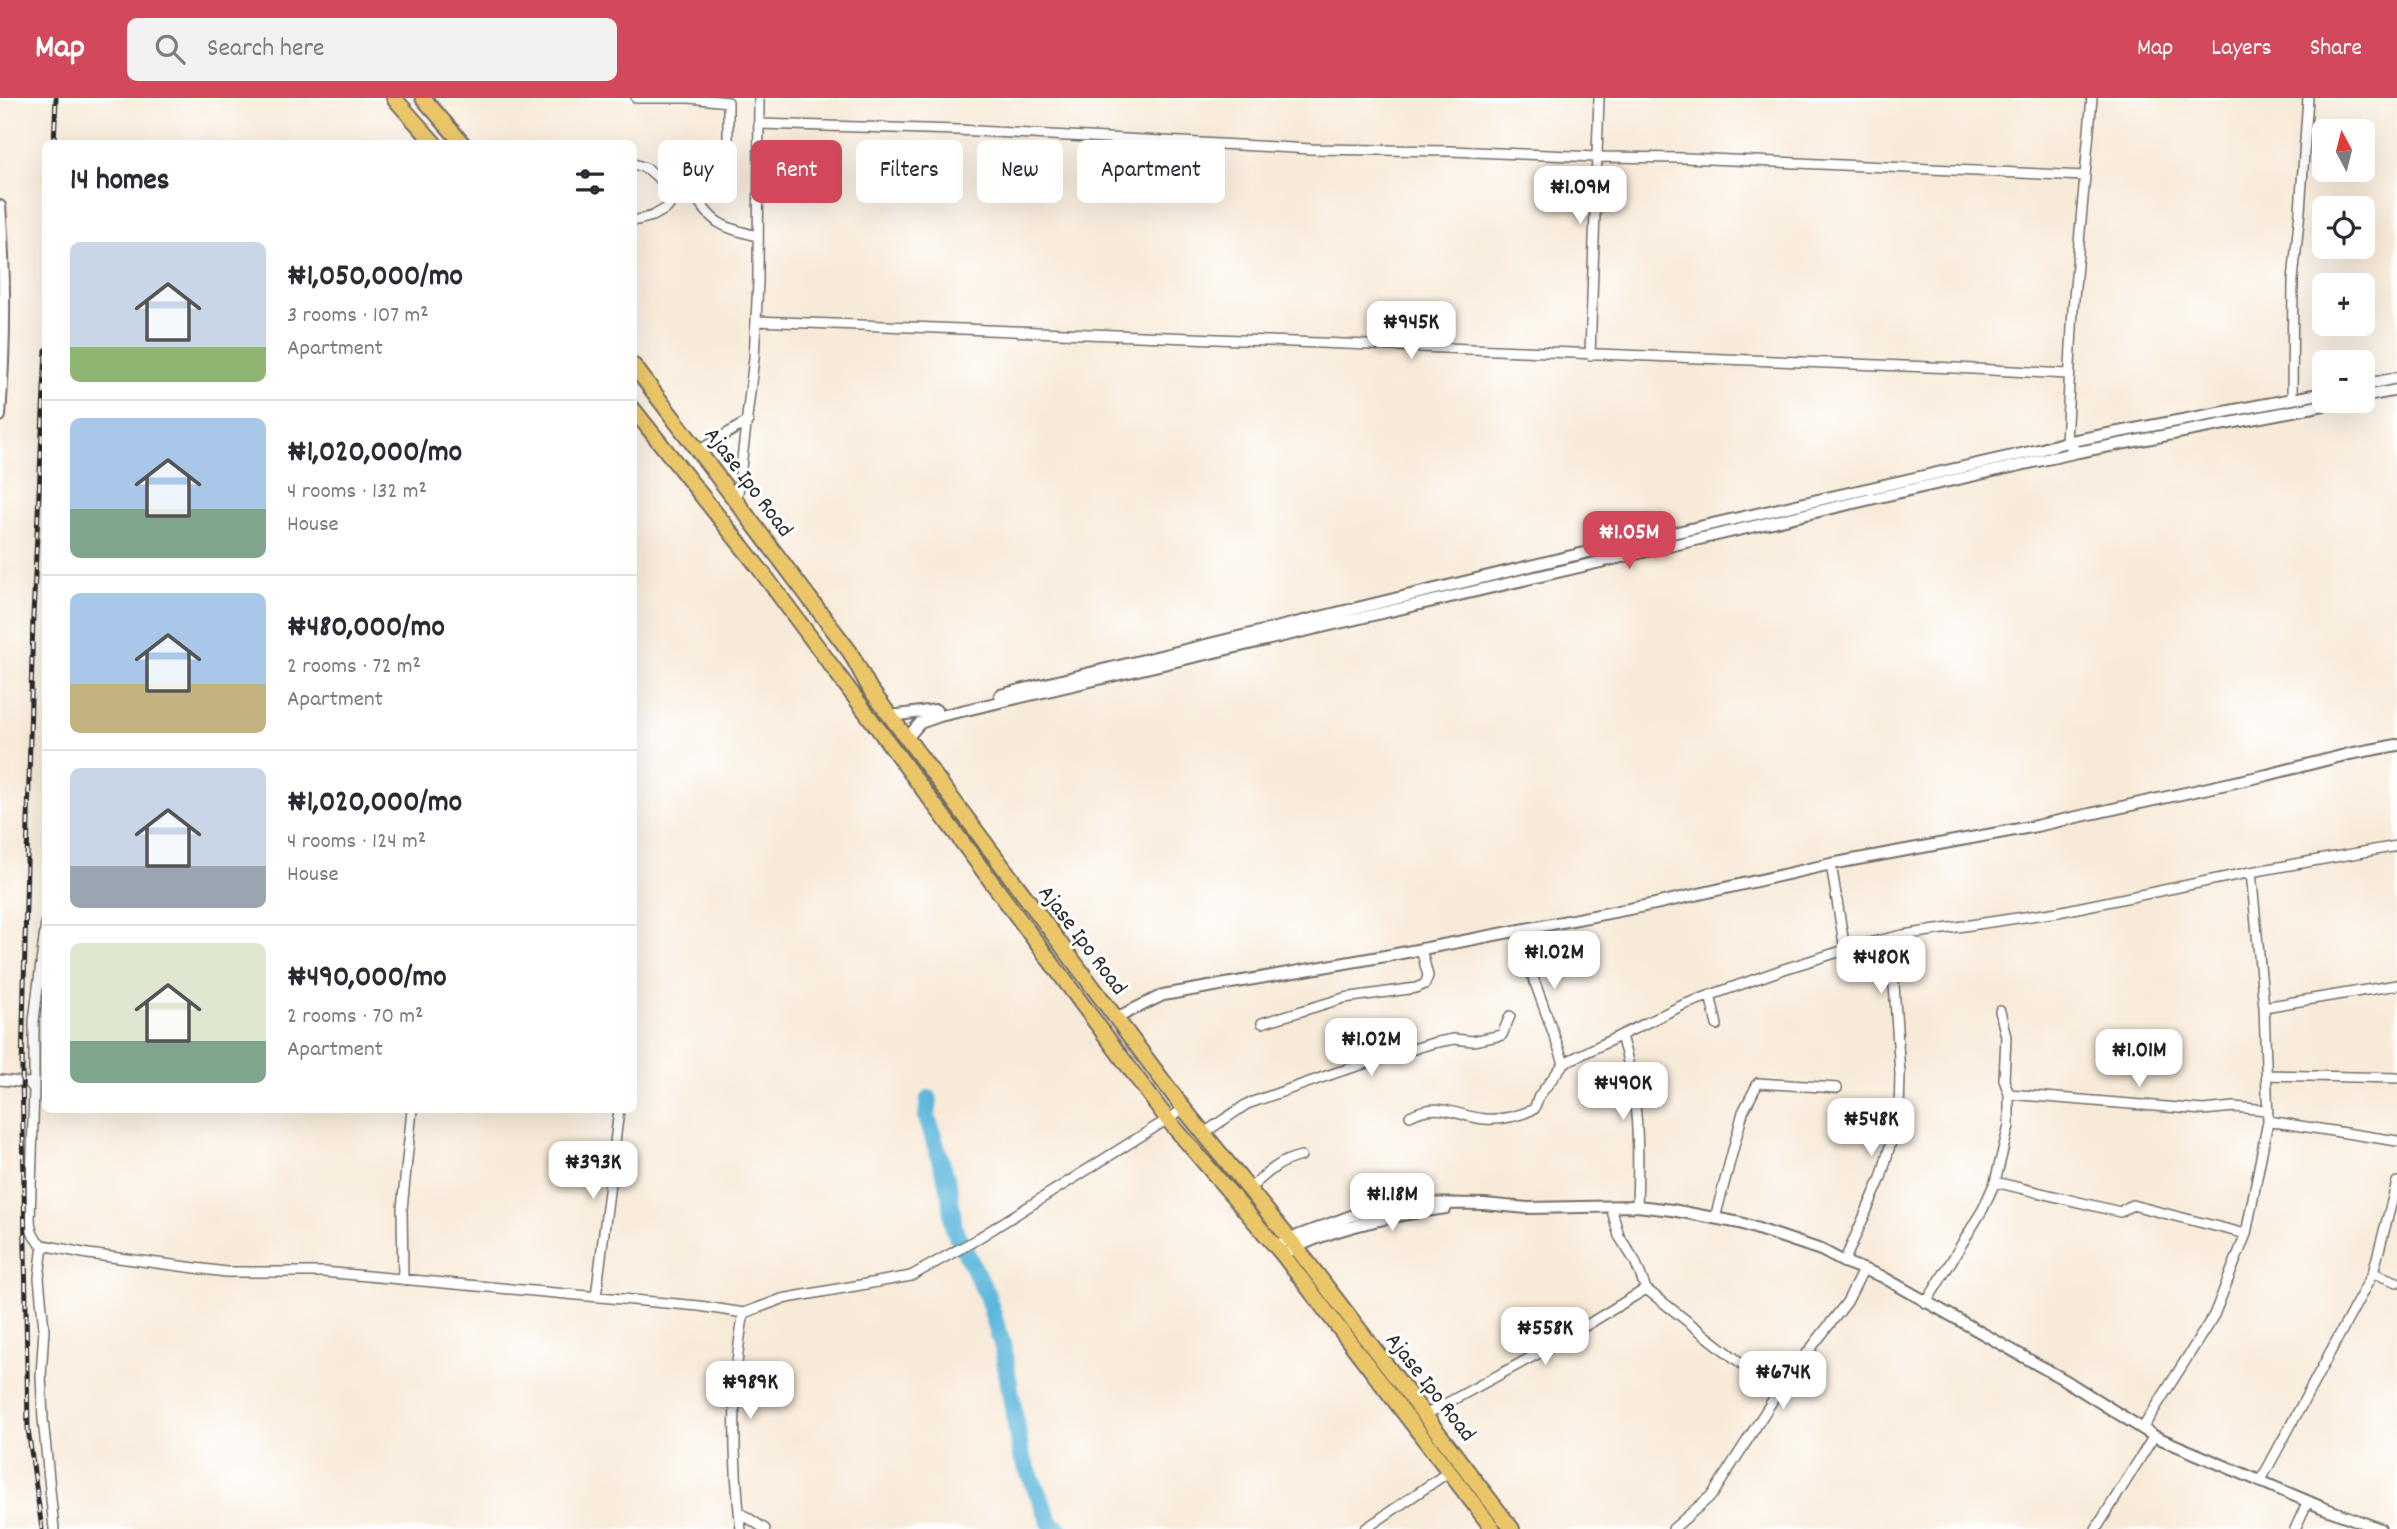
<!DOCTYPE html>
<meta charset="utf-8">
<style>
:root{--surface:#fff;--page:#f2f2f3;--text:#2b2b33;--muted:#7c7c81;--line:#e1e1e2;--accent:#d1495b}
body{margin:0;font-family:Dekko,sans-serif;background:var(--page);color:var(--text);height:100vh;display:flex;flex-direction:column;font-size:26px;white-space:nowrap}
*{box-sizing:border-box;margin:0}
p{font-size:23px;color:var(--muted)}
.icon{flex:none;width:38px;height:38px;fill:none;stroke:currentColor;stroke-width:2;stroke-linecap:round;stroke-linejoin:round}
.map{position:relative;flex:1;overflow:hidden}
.panel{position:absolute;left:42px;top:42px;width:595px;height:973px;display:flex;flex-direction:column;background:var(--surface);border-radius:10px;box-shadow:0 7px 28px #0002}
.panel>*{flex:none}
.banner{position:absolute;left:658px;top:42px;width:665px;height:63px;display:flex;gap:14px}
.needle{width:46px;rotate:353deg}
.fabs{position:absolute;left:2312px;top:21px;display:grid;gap:14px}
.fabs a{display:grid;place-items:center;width:63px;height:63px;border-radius:10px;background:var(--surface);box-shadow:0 7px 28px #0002;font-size:35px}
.price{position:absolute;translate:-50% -60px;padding:0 16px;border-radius:14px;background:#fff;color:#222;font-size:23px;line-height:46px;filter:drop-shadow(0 2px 4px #0008)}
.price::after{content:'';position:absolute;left:50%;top:42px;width:21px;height:16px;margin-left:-10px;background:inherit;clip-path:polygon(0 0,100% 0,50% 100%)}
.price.on{background:var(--accent);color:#fff}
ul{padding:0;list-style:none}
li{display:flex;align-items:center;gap:21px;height:175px;padding:0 28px}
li+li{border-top:2px solid var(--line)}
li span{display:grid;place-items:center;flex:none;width:196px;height:140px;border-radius:10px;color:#555}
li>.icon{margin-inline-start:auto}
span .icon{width:84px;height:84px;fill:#fffc;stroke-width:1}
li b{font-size:30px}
h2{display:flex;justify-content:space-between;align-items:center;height:84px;padding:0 28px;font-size:30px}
.tag{padding:0 24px;border-radius:10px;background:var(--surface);box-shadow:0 7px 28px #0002;font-size:24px;line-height:63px}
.tag.on{background:var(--accent);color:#fff}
header{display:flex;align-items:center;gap:42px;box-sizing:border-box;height:98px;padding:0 35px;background:var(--accent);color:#fff}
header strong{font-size:33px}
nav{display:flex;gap:38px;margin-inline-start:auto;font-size:24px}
.search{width:490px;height:63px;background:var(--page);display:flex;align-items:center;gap:18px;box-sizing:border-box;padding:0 24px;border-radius:10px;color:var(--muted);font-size:26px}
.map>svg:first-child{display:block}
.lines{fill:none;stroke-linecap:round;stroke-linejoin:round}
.river{stroke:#5db7db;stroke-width:18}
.minor-casing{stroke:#736e68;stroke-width:12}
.tertiary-casing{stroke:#736e68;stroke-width:14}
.trunk-casing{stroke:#736e68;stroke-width:18}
.minor{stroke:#fff;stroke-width:9}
.tertiary{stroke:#fff;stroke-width:10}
.trunk{stroke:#ebc669;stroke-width:14}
.rail-casing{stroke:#2b2b2b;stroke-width:5}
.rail{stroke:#fff;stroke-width:2.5;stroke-dasharray:8;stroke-linecap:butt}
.labels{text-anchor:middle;stroke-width:6;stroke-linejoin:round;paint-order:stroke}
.street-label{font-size:23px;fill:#2b2b2b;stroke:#fff}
</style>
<header>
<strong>Map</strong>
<div class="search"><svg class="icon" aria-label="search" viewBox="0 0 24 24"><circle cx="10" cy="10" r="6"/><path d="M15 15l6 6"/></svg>Search here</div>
<nav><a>Map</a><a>Layers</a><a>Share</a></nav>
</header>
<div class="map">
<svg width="2397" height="1431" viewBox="0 0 2397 1431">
<rect width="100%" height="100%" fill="#fff"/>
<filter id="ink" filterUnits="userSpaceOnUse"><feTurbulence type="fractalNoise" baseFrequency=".0143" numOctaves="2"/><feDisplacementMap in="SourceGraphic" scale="14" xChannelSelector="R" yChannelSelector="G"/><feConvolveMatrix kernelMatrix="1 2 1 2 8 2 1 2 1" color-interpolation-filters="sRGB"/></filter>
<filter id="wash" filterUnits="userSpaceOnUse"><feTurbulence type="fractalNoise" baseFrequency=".00686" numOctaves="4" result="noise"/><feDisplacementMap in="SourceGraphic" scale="28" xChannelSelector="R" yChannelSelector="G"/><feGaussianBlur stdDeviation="1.57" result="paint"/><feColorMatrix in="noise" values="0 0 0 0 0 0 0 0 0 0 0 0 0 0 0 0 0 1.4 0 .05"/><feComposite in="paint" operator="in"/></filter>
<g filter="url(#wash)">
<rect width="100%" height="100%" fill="#f8ead8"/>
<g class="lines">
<path class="river" d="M 929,1001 L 927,1019 L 949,1090 L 954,1131 L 987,1197 L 1003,1250 L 1021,1357 L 1052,1428 L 1059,1431"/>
</g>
</g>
<g filter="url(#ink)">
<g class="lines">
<g class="minor-casing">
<path id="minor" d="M 636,0 L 690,0 L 728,4 L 728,47 C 705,68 690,51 680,93
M 759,26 L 958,32 L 1311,51 L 1451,53 L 1597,59 L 1686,60 L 2085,78
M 634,66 L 648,71 L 677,96
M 634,123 L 653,118 L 667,110 L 680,93 L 692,93 C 713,127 720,128 757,138
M 756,223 L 1955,270 L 2068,276
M 1590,257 L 1599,0
M 2292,301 L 2293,182 L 2300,113 L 2308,0
M 698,353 L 748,323
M 2078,354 L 2066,344 L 2073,211 L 2092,0
M 737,403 L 754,260 L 758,184 L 759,0
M 1831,766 L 1845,852
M 1516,832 L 1564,965
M 1710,897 L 1717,927
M 2264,909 L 2397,887
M 1262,925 L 1344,900 L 1416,890 L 1425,886 L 1428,878 L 1421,851
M 1621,938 C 1639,995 1639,1049 1637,1108
M 2266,977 L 2397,980
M 0,982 L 29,985 L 34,991 L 30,1122 C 31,1133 33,1141 43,1147 L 88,1156 L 226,1174 L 323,1174 L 699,1208 L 744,1215 L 782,1201 L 911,1178 L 972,1144 L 1184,1011
M 34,991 L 34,923 L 46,824
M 2009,996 L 2203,1012 L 2234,1009 L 2267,1012
M 1410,1018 C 1439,1002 1458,1019 1485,1021 C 1502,1022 1519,1018 1534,1011 L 1539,998 L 1564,965 L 1683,907 L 1784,871 L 1864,846 L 1903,837 L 2058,814 L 2251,774 L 2397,748
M 2268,1023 L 2397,1043
M 1204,1035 L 1247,1006 L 1338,974 L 1433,945 L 1454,941 L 1473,943 L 1502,937 L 1510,918
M 1995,1084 L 2120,1114 L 2132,1107 L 2246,1136
M 1249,1091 C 1266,1076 1278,1063 1301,1058
M 1611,1109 L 1619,1138 L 1635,1163 L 1646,1191 L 1778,1294
M 1715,1120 L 1743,1014 L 1758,985 L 1837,990
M 43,1147 L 39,1180 L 44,1231 L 41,1278 L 43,1321 L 54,1431
M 1844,1164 L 1881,1080 L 1899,1015 L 1900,976 L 1891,841
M 2373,1175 L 2397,1184
M 403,1182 L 402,1111 L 412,1012
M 596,1199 L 619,1012
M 1926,1205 L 1983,1111 L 1995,1084 L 2009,1028 L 2009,996 L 2004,982 L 2006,939 L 2000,913
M 1425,1317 L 1554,1247 L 1646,1191
M 2142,1331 L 2214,1217 L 2246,1136 L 2268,1023 L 2264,909 L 2251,774
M 2260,1384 L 2373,1175 L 2397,1084
M 739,1414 L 765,1431
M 741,1431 C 733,1365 731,1280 744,1215
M 1365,1431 L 1450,1373
M 1673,1431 L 1713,1396 L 1778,1294 L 1798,1273 L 1801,1263 L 1847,1204 L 1863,1172
M 2096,1431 L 2154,1338
M 2295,1431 L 2308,1403"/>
</g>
<g class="tertiary-casing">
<path id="tertiary" d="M 0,108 C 6,178 5,248 0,318
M 2362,287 L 2397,280
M 2362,299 L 2397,292
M 1000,597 L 1567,459 L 2039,352 L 2066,344 L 2324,295
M 891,618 L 936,612
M 907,640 L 920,625 L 940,618 L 1922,389 L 2078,354 L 2345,303
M 1116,920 L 1163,897 L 1391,857 L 1655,806 L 1831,766 L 2036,728 L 2267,677 L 2349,656 L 2397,647
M 1276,1148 L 1289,1141 L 1351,1118 L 1410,1105 L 1484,1106 L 1527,1110 L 1637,1108 L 1672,1112 L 1740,1125 L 1821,1152 L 1844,1164 L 1881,1178 L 2063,1281 L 2154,1338 L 2321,1409 L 2380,1431
M 1290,1153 C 1329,1130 1401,1116 1446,1110"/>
</g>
<g class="trunk-casing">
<path id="trunk" d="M 394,0 L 435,46
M 423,0 L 463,46
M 634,268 L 850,554 L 870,591 L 1184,1011 L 1296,1149 L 1512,1431
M 634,312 L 759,470 L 1168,1022 L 1283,1157 L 1493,1431"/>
</g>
<use href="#minor" class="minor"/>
<use href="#tertiary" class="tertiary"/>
<use href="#trunk" class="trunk"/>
<g class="rail-casing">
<path id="rail" d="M 54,46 L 56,0
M 42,1431 L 28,1331 L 22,970 L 33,518 L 46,252"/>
</g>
<use href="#rail" class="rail"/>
</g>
</g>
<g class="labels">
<g class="street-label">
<text transform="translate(750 383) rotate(53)" y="8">Ajase Ipo Road</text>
<text transform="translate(1084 841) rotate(53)" y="8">Ajase Ipo Road</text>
<text transform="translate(1432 1288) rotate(52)" y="8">Ajase Ipo Road</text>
</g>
</g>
</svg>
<div class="fabs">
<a><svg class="needle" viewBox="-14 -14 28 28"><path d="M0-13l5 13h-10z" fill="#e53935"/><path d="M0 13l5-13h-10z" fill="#7c7c81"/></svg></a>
<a><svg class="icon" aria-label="locate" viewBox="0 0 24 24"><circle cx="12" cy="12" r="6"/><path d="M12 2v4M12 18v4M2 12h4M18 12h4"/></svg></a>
<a>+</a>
<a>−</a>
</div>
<b class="price" style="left:1580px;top:128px">₦1.09M</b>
<b class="price" style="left:1411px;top:263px">₦945K</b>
<b class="price on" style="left:1629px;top:473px">₦1.05M</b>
<b class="price" style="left:1554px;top:893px">₦1.02M</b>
<b class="price" style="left:1881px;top:898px">₦480K</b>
<b class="price" style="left:1371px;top:980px">₦1.02M</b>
<b class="price" style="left:2139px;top:991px">₦1.01M</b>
<b class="price" style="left:1623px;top:1024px">₦490K</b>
<b class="price" style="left:1871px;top:1060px">₦548K</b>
<b class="price" style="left:593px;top:1103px">₦393K</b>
<b class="price" style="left:1392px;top:1135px">₦1.18M</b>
<b class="price" style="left:1545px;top:1269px">₦558K</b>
<b class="price" style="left:1783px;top:1313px">₦674K</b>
<b class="price" style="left:750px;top:1323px">₦989K</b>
<div class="banner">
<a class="tag">Buy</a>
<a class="tag on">Rent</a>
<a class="tag">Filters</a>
<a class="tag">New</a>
<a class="tag">Apartment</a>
</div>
<section class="panel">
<h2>14 homes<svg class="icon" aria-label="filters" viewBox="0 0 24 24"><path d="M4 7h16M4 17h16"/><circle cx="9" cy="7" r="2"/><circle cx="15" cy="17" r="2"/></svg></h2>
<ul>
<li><span style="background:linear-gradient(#c9d6e8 75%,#8fb573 0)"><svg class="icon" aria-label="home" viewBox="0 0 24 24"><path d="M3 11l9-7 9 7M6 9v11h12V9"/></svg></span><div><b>₦1,050,000/mo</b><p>3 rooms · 107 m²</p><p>Apartment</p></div></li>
<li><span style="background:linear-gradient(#a9c7e8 65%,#7fa58c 0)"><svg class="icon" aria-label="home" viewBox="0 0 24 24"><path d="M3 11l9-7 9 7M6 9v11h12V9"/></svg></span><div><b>₦1,020,000/mo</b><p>4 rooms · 132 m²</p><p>House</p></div></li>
<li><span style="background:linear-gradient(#a9c7e8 65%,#c2b280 0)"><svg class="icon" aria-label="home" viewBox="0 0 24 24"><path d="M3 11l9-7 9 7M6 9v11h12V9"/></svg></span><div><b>₦480,000/mo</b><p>2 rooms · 72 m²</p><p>Apartment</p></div></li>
<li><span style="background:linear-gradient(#c9d6e8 70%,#9aa5b1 0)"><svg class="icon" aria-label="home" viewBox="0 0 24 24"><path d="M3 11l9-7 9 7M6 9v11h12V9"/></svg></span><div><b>₦1,020,000/mo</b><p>4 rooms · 124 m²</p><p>House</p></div></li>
<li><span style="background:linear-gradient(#dfe7d0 70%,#7fa58c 0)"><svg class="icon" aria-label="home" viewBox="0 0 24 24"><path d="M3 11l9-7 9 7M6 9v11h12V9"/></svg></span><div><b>₦490,000/mo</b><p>2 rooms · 70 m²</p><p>Apartment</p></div></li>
</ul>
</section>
</div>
